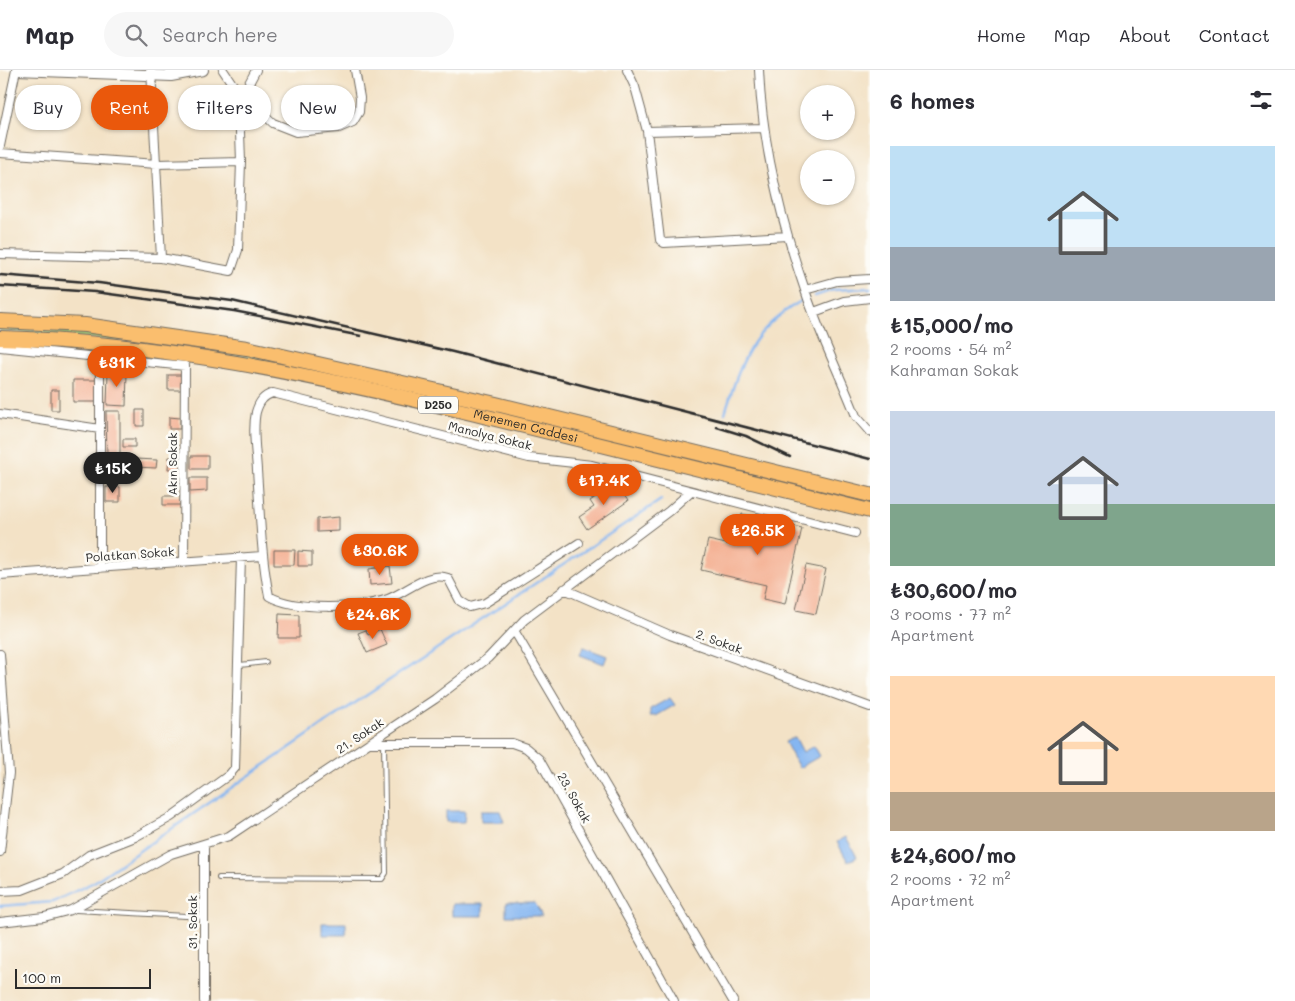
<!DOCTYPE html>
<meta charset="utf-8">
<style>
:root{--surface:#fff;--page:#f7f7f7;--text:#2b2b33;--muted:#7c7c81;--line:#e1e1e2;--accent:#ea580c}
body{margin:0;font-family:Mali,sans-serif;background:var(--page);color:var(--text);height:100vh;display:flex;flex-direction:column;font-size:19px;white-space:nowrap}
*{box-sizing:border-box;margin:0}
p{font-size:16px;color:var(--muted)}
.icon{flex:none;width:28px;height:28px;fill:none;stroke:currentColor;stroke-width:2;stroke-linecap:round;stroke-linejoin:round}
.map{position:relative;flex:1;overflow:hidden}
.side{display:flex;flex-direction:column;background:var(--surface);width:425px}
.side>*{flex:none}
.hud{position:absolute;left:15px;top:15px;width:475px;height:45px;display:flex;gap:10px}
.fabs{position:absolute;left:800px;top:15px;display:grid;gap:10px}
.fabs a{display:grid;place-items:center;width:55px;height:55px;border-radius:50%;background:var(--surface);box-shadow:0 1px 4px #0004;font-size:25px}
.scale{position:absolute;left:15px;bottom:12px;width:136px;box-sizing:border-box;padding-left:5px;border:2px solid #2b2b2b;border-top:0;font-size:14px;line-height:18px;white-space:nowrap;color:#2b2b2b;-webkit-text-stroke:4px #fdfcf7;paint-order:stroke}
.price{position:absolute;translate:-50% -42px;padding:0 11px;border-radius:18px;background:var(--accent);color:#fff;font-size:16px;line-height:32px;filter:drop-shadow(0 1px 2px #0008)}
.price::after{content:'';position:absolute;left:50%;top:30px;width:15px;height:11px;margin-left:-8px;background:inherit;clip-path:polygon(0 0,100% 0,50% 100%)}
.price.active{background:#222;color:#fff}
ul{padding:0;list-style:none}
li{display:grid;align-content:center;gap:10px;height:265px;padding:0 20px}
li span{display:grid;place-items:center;height:155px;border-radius:0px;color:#555}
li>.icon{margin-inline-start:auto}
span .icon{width:90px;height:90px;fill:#fffc;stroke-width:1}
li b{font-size:21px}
h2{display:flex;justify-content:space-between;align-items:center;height:60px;padding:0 20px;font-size:21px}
.chip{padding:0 18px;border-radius:22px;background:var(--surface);box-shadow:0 1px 4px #0004;font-size:18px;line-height:45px}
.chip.active{background:var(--accent);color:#fff}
header{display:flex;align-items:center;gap:30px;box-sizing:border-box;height:70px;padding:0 25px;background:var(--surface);border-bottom:1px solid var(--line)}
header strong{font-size:24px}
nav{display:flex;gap:28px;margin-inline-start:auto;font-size:18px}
.search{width:350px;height:45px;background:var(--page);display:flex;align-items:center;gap:12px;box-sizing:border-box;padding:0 18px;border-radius:28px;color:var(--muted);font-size:19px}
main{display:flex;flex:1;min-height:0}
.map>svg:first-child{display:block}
.green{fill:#a9d17c;stroke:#6a7e54}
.water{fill:#85b6f1;stroke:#58708e}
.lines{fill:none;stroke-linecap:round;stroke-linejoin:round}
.stream{stroke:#85b6f1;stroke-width:2.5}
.building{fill:#f4b093}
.service-casing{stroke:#716b61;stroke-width:6}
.minor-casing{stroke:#716b61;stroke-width:10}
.tertiary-casing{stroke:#716b61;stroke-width:12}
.trunk-casing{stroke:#716b61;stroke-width:16}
.service{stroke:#fff;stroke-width:4}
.minor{stroke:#fff;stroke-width:8}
.tertiary{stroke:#fff;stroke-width:10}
.trunk{stroke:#fabe6e;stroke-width:14}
.rail{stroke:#2b2b2b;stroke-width:2.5}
.labels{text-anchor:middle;stroke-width:5;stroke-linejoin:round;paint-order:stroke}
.shield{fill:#fdfcf7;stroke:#6a6a68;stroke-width:1}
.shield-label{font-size:11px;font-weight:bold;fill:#2b2b2b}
.street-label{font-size:12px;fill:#2b2b2b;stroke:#fdfcf7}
</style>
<header>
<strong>Map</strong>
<div class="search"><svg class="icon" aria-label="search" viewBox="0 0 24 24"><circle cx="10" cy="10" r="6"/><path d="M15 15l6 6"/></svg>Search here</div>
<nav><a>Home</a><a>Map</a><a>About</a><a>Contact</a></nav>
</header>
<main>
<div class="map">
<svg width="870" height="931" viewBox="0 0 870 931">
<rect width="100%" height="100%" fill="#fdfcf7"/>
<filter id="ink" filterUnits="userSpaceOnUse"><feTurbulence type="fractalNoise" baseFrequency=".02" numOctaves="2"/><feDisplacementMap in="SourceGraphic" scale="10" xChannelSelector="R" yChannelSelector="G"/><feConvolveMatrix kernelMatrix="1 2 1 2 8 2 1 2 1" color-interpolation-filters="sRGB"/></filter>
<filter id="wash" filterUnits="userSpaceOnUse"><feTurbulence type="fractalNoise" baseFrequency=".0096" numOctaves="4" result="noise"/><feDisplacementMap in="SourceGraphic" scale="20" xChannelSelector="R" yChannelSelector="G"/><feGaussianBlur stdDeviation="1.12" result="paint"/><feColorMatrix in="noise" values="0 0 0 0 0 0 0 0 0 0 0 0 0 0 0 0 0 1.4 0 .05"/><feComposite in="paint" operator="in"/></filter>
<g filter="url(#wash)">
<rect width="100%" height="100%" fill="#f3e2c6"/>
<path class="green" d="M 0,257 C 111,263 220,278 330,299 L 870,430 L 870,434 L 328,303 L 152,273 L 0,261 Z"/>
<path class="water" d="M 583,577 L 607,586 L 604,594 L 580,585 Z
M 670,628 L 675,635 L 656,646 L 650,646 L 650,639 Z
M 795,667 L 803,682 L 814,676 L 820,686 L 799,698 L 785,672 Z
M 446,741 L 465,741 L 464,752 L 446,752 Z
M 481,741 L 500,741 L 504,752 L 481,752 Z
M 846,767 L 857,787 L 848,792 L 837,772 Z
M 506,833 L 535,833 L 542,846 L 506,846 Z
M 452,834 L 483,834 L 483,846 L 452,846 Z
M 322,853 L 346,853 L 346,865 L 322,865 Z"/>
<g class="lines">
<path class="stream" d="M 815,226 L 833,220 L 870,218
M 725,343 C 741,291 751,260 801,231
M 0,836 L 53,832 L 94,812 L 352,635 L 661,430"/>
</g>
<g id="blocks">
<path class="building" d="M 108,301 L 127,302 L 126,336 L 107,335 Z
M 168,305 L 182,305 L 182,320 L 168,320 Z
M 73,310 L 97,310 L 96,332 L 73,332 Z
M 51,320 L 59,320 L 59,340 L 51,340 Z
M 136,340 L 144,340 L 144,356 L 136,356 Z
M 106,341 L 120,341 L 120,384 L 107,385 Z
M 169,347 L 180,348 L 180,359 L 169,359 Z
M 123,369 L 135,369 L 135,377 L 123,377 Z
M 191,386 L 208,386 L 208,399 L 191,399 Z
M 169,387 L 180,387 L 180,399 L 168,399 Z
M 135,389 L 157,390 L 156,398 L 135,397 Z
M 110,395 L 126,395 L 126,404 L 110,403 Z
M 190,408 L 207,408 L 207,421 L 190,422 Z
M 616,413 L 628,431 L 587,459 L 579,447 L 594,437 L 590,431 Z
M 106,417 L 120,417 L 120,432 L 106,432 Z
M 163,426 L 180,426 L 180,435 L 163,435 Z
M 742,444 L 802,458 L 785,534 L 763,529 L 766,515 L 701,500 L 708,470 L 735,476 Z
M 339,447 L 339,461 L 317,462 L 317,449 Z
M 274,480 L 295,480 L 294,495 L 274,495 Z
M 298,481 L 312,482 L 312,496 L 298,496 Z
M 806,495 L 826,499 L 816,544 L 796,540 Z
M 390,496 L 392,513 L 370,515 L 369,499 Z
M 279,544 L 299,545 L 299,568 L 278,568 Z
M 380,559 L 387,575 L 367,583 L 358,563 L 366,560 L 368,565 Z"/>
</g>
</g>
<g filter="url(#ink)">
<use href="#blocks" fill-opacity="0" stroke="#716b61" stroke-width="1"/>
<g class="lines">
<g class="service-casing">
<path id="service" d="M 240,595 L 266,592
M 219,808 L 382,809 L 386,803 L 384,673
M 76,840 L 204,847"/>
</g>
<g class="minor-casing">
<path id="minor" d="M 151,0 L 161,188
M 223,0 L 233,15 L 273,53 L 296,62 L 339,58 L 353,52 L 359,42 L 360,28 L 355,0
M 627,0 L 635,17 L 647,61 L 660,170 L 664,173 L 788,166
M 759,0 C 762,76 781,151 806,223 C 820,265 840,305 856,346 L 870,362
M 647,61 L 764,58
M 0,76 L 16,0
M 0,83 L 157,94 L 241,92
M 0,184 L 161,188 L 231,201 L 238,180 L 241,92 L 239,32 L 256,0
M 805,220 L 837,211 L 870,209
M 814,242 L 844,231 L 870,228
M 0,277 L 185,296 L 184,493
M 100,287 L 100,498
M 0,344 L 100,359
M 579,473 L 485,533 L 470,537 L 460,531 L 448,508 C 427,501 407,522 388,529 C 359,539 295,541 269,526 C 261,485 260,442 257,400 C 256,381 252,360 256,342 C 259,332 263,326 273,323 L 529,388 L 592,395 L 855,463
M 0,505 L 262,486
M 564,519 L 670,565 L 870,637
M 515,562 L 733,931
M 0,584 L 9,703 L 0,782
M 369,673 L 512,673 L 526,678 L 539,689 L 674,931
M 204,774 L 204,931
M 0,821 L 22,820 L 63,804 L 89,785 L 135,767 L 171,747 L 229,705 L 235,698 L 241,487
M 0,852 L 44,847 L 71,840 L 171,784 L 229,766 L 435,629 L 488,588 L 524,550 L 669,441 L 690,422"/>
</g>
<g class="tertiary-casing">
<path id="tertiary" d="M 17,0 L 171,6 L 203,0"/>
</g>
<g class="trunk-casing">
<g id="trunk">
<path d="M 0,251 L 85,255 L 247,278 L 496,334 L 870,425"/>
<path id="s1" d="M 0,268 C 160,272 316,306 471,343 C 604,375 737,409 870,441"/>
</g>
</g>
<use href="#service" class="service"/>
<use href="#minor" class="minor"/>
<use href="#tertiary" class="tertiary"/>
<use href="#trunk" class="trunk"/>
<path class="rail" d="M 0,205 L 99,213 L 232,231 L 453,282 L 870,389
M 0,216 L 95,222 L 234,241 L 361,266
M 717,357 L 746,366 L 790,387"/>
</g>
</g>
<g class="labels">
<rect class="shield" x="418" y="326.5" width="40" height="17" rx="4"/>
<g class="shield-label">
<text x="438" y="339">D250</text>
</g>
<g class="street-label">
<text dy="4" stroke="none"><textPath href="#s1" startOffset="534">Menemen Caddesi</textPath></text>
<text transform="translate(490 366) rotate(14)" y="4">Manolya Sokak</text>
<text transform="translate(173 394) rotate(-90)" y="4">Akın Sokak</text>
<text transform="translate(130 485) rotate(-4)" y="4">Polatkan Sokak</text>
<text transform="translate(719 572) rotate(20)" y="4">2. Sokak</text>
<text transform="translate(360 666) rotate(-34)" y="4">21. Sokak</text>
<text transform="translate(574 728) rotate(61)" y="4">23. Sokak</text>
<text transform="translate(193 852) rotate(-90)" y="4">31. Sokak</text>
</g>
</g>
</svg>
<div class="fabs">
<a>+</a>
<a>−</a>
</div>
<div class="scale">100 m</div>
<b class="price" style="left:117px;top:318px">₺31K</b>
<b class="price active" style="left:113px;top:424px">₺15K</b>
<b class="price" style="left:604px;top:436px">₺17.4K</b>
<b class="price" style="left:758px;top:486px">₺26.5K</b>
<b class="price" style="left:380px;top:506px">₺30.6K</b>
<b class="price" style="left:373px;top:570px">₺24.6K</b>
<div class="hud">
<a class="chip">Buy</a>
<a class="chip active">Rent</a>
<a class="chip">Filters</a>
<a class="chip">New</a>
</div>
</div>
<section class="side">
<h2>6 homes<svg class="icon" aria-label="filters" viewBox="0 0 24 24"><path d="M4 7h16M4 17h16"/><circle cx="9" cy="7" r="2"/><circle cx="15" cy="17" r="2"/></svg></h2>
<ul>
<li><span style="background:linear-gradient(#bfe0f5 65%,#9aa5b1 0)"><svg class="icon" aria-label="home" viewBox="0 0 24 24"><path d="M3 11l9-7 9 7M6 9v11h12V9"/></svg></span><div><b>₺15,000/mo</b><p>2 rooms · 54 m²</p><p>Kahraman Sokak</p></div></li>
<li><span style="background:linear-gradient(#c9d6e8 60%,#7fa58c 0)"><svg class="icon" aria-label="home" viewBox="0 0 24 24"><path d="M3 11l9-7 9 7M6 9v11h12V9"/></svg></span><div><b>₺30,600/mo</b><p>3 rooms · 77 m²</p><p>Apartment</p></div></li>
<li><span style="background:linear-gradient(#ffd9b3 75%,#b9a48a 0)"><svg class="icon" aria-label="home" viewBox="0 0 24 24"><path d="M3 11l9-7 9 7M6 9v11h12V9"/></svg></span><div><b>₺24,600/mo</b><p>2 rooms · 72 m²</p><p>Apartment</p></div></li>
</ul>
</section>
</main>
